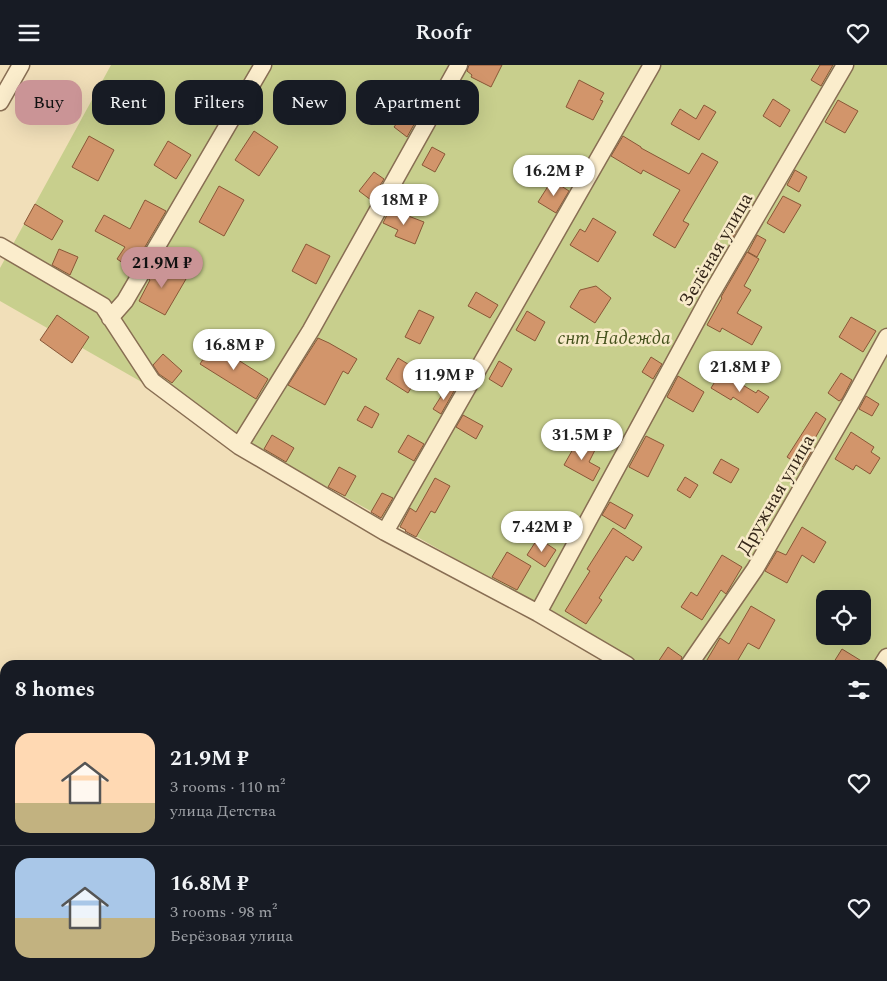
<!DOCTYPE html>
<meta charset="utf-8">
<style>
:root{--surface:#171b24;--page:#20242c;--text:#f1f3f6;--muted:#9ea1a6;--line:#363941;--accent:#ca9496}
body{margin:0;font-family:Spectral,serif;background:var(--page);color:var(--text);height:100vh;display:flex;flex-direction:column;font-size:19px;white-space:nowrap}
*{box-sizing:border-box;margin:0}
p{font-size:16px;color:var(--muted)}
.icon{flex:none;width:28px;height:28px;fill:none;stroke:currentColor;stroke-width:2;stroke-linecap:round;stroke-linejoin:round}
.map{position:relative;flex:1;overflow:hidden}
.details{position:absolute;left:0px;top:595px;width:888px;height:321px;display:flex;flex-direction:column;background:var(--surface);border-radius:15px 15px 0 0;box-shadow:0 5px 20px #0002}
.details>*{flex:none}
.hud{position:absolute;left:15px;top:15px;width:500px;height:45px;display:flex;gap:10px}
.controls{position:absolute;left:816px;top:525px;display:grid;gap:10px}
.controls a{display:grid;place-items:center;width:55px;height:55px;border-radius:10px;background:var(--surface);box-shadow:0 5px 20px #0002;font-size:25px}
.price{position:absolute;translate:-50% -42px;padding:0 11px;border-radius:18px;background:#fff;color:#222;font-size:16px;line-height:32px;filter:drop-shadow(0 1px 2px #0008)}
.price::after{content:'';position:absolute;left:50%;top:30px;width:15px;height:11px;margin-left:-8px;background:inherit;clip-path:polygon(0 0,100% 0,50% 100%)}
.price.active{background:var(--accent);color:#111}
ul{padding:0;list-style:none}
li{display:flex;align-items:center;gap:15px;height:125px;padding:0 15px}
li+li{border-top:1px solid var(--line)}
li span{display:grid;place-items:center;flex:none;width:140px;height:100px;border-radius:15px;color:#555}
li>.icon{margin-inline-start:auto}
span .icon{width:60px;height:60px;fill:#fffc;stroke-width:1}
li b{font-size:21px}
h2{display:flex;justify-content:space-between;align-items:center;height:60px;padding:0 15px;font-size:21px}
.chip{padding:0 18px;border-radius:15px;background:var(--surface);box-shadow:0 5px 20px #0002;font-size:18px;line-height:45px}
.chip.active{background:var(--accent);color:#111}
header{display:flex;justify-content:space-between;align-items:center;height:65px;padding:0 15px;background:var(--surface);font-size:22px;font-weight:600}
.map>svg:first-child{display:block}
.green{fill:#c8cf8d;fill-rule:evenodd}
.building{fill:#d2956b;stroke:#895737}
.lines{fill:none;stroke-linecap:round;stroke-linejoin:round}
.street-casing{stroke:#886e53;stroke-width:19}
.street{stroke:#fbedcc;stroke-width:16}
.labels{text-anchor:middle;stroke-width:5;stroke-linejoin:round;paint-order:stroke}
.street-label{font-size:19px;fill:#352719;stroke:#f8eac9}
.park-label{font-size:19px;font-style:italic;fill:#46531e;stroke:#f8eac9}
</style>
<header><svg class="icon" aria-label="menu" viewBox="0 0 24 24"><path d="M4 6h16M4 12h16M4 18h16"/></svg>Roofr<svg class="icon" aria-label="heart" viewBox="0 0 24 24"><path d="M12 20l-8-8c-3-5 5-10 8-4 3-6 11-1 8 4z"/></svg></header>
<div class="map">
<svg width="887" height="916" viewBox="0 0 887 916">
<rect width="100%" height="100%" fill="#f1dfb9"/>
<path class="green" d="M 111,0 L 887,0 L 887,739 L 882,737 L 882,600 L 641,600 L 405,465 L 262,386 L 0,236 L 0,203 ZM 825,534 L 862,534 L 862,571 L 825,571 Z"/>
<path class="building" d="M 469,0 L 502,0 L 491,22 L 471,12 L 472,10 L 467,6 Z
M 820,0 L 833,0 L 821,21 L 811,15 Z
M 579,15 L 604,28 L 600,35 L 603,36 L 593,55 L 566,42 Z
M 417,23 L 430,31 L 407,72 L 394,62 L 411,39 L 410,38 Z
M 773,34 L 790,45 L 780,62 L 763,51 Z
M 838,35 L 858,46 L 845,68 L 825,57 Z
M 204,36 L 218,42 L 211,59 L 197,53 Z
M 704,40 L 716,47 L 699,75 L 671,59 L 680,44 L 696,54 Z
M 254,66 L 278,82 L 259,111 L 235,95 Z
M 89,71 L 114,85 L 98,116 L 72,102 Z
M 623,71 L 641,82 L 641,83 L 689,109 L 702,88 L 718,97 L 683,156 L 689,159 L 675,183 L 653,170 L 680,125 L 643,105 L 641,109 L 611,91 Z
M 168,76 L 191,90 L 176,114 L 154,100 Z
M 432,82 L 445,89 L 435,107 L 422,100 Z
M 795,105 L 807,112 L 799,127 L 787,120 Z
M 374,107 L 384,114 L 371,135 L 359,126 Z
M 552,115 L 569,126 L 556,148 L 538,137 Z
M 219,121 L 244,135 L 224,171 L 199,157 Z
M 783,131 L 801,140 L 784,168 L 767,158 Z
M 145,135 L 166,146 L 132,204 L 117,194 L 125,182 L 95,166 L 104,150 L 130,164 Z
M 35,139 L 63,156 L 52,175 L 24,159 Z
M 390,144 L 424,157 L 415,179 L 395,171 L 398,165 L 383,158 Z
M 593,153 L 616,167 L 598,197 L 570,180 L 580,164 L 585,167 Z
M 732,154 L 740,159 L 731,176 L 722,170 Z
M 757,170 L 766,175 L 757,192 L 748,187 Z
M 306,179 L 330,191 L 316,219 L 292,206 Z
M 59,184 L 78,192 L 70,210 L 52,200 Z
M 747,187 L 759,194 L 744,221 L 751,225 L 737,248 L 762,262 L 752,280 L 722,263 L 720,267 L 707,260 L 722,233 L 721,232 Z
M 159,198 L 186,214 L 165,250 L 139,236 L 150,215 L 149,215 Z
M 596,221 L 611,233 L 595,258 L 570,242 L 580,225 Z
M 476,227 L 498,240 L 490,253 L 468,241 Z
M 419,245 L 434,252 L 420,279 L 405,272 Z
M 527,246 L 545,257 L 535,276 L 516,265 Z
M 57,250 L 89,272 L 72,298 L 40,275 Z
M 851,252 L 876,266 L 863,287 L 839,272 Z
M 318,273 L 329,278 L 357,294 L 348,309 L 343,306 L 325,340 L 288,320 Z
M 213,279 L 268,314 L 256,334 L 200,299 Z
M 163,289 L 182,306 L 172,318 L 159,309 L 153,300 Z
M 651,292 L 662,299 L 653,314 L 642,307 Z
M 398,293 L 421,307 L 408,328 L 386,314 Z
M 499,296 L 512,304 L 502,322 L 489,314 Z
M 721,307 L 756,328 L 758,325 L 769,332 L 758,348 L 733,332 L 731,335 L 711,323 Z
M 841,308 L 852,315 L 842,334 L 839,336 L 828,328 Z
M 678,311 L 704,327 L 693,347 L 667,332 Z
M 447,322 L 454,326 L 441,349 L 433,344 Z
M 866,331 L 879,339 L 872,351 L 859,344 Z
M 365,341 L 379,349 L 372,363 L 357,355 Z
M 816,347 L 826,354 L 810,382 L 813,384 L 802,402 L 787,392 Z
M 463,350 L 483,361 L 476,374 L 456,362 Z
M 851,367 L 874,382 L 871,387 L 880,393 L 870,409 L 856,400 L 853,405 L 835,394 Z
M 272,370 L 294,383 L 286,397 L 264,384 Z
M 408,370 L 424,379 L 414,396 L 398,387 Z
M 646,371 L 664,380 L 648,412 L 629,402 Z
M 578,375 L 595,385 L 589,397 L 600,403 L 593,416 L 564,400 Z
M 721,394 L 739,404 L 731,418 L 713,408 Z
M 339,402 L 356,411 L 345,431 L 328,422 Z
M 685,412 L 698,420 L 690,433 L 677,425 Z
M 435,413 L 450,421 L 435,448 L 431,446 L 416,472 L 405,466 L 406,465 L 400,462 L 410,443 L 416,447 Z
M 382,428 L 393,433 L 381,453 L 371,447 Z
M 610,437 L 633,450 L 625,464 L 602,450 Z
M 802,462 L 826,477 L 814,498 L 802,490 L 787,518 L 765,506 L 777,486 L 786,490 Z
M 613,463 L 642,482 L 633,496 L 626,491 L 599,533 L 602,535 L 586,559 L 565,546 L 590,506 L 587,504 Z
M 538,473 L 556,485 L 545,502 L 527,490 Z
M 507,487 L 531,501 L 517,525 L 492,512 Z
M 722,490 L 742,502 L 726,529 L 721,525 L 702,555 L 681,542 L 691,527 L 697,531 Z
M 751,541 L 775,555 L 759,584 L 748,578 L 735,600 L 704,600 L 720,573 L 729,579 Z
M 668,582 L 682,592 L 679,600 L 656,600 Z
M 842,584 L 868,600 L 832,600 Z"/>
<g class="lines">
<g class="street-casing">
<path id="street" d="M 0,37 L 21,0
M 0,181 L 103,241 L 152,316 L 239,381 L 385,467 L 538,548 L 627,600
M 110,253 L 125,236 L 263,0
M 239,381 L 311,265 L 459,0
M 385,467 L 652,0
M 538,548 L 710,231 L 845,0
M 689,600 L 755,504 L 852,336 L 887,272
M 882,600 L 887,592
M 882,739 L 887,742
M 0,846 L 5,849
M 117,911 L 125,916"/>
</g>
<use href="#street" class="street"/>
</g>
<g class="labels">
<g class="street-label">
<text transform="translate(715 184) rotate(-60)" y="7">Зелёная улица</text>
<text transform="translate(775 429) rotate(-60)" y="7">Дружная улица</text>
</g>
<g class="park-label">
<text x="614" y="279">снт Надежда</text>
</g>
</g>
</svg>
<div class="controls">
<a><svg class="icon" aria-label="locate" viewBox="0 0 24 24"><circle cx="12" cy="12" r="6"/><path d="M12 2v4M12 18v4M2 12h4M18 12h4"/></svg></a>
</div>
<b class="price" style="left:554px;top:132px">16.2M ₽</b>
<b class="price" style="left:404px;top:161px">18M ₽</b>
<b class="price active" style="left:162px;top:224px">21.9M ₽</b>
<b class="price" style="left:234px;top:306px">16.8M ₽</b>
<b class="price" style="left:740px;top:328px">21.8M ₽</b>
<b class="price" style="left:444px;top:336px">11.9M ₽</b>
<b class="price" style="left:582px;top:396px">31.5M ₽</b>
<b class="price" style="left:542px;top:488px">7.42M ₽</b>
<div class="hud">
<a class="chip active">Buy</a>
<a class="chip">Rent</a>
<a class="chip">Filters</a>
<a class="chip">New</a>
<a class="chip">Apartment</a>
</div>
<section class="details">
<h2>8 homes<svg class="icon" aria-label="filters" viewBox="0 0 24 24"><path d="M4 7h16M4 17h16"/><circle cx="9" cy="7" r="2"/><circle cx="15" cy="17" r="2"/></svg></h2>
<ul>
<li><span style="background:linear-gradient(#ffd9b3 70%,#c2b280 0)"><svg class="icon" aria-label="home" viewBox="0 0 24 24"><path d="M3 11l9-7 9 7M6 9v11h12V9"/></svg></span><div><b>21.9M ₽</b><p>3 rooms · 110 m²</p><p>улица Детства</p></div><svg class="icon" aria-label="heart" viewBox="0 0 24 24"><path d="M12 20l-8-8c-3-5 5-10 8-4 3-6 11-1 8 4z"/></svg></li>
<li><span style="background:linear-gradient(#a9c7e8 60%,#c2b280 0)"><svg class="icon" aria-label="home" viewBox="0 0 24 24"><path d="M3 11l9-7 9 7M6 9v11h12V9"/></svg></span><div><b>16.8M ₽</b><p>3 rooms · 98 m²</p><p>Берёзовая улица</p></div><svg class="icon" aria-label="heart" viewBox="0 0 24 24"><path d="M12 20l-8-8c-3-5 5-10 8-4 3-6 11-1 8 4z"/></svg></li>
</ul>
</section>
</div>
